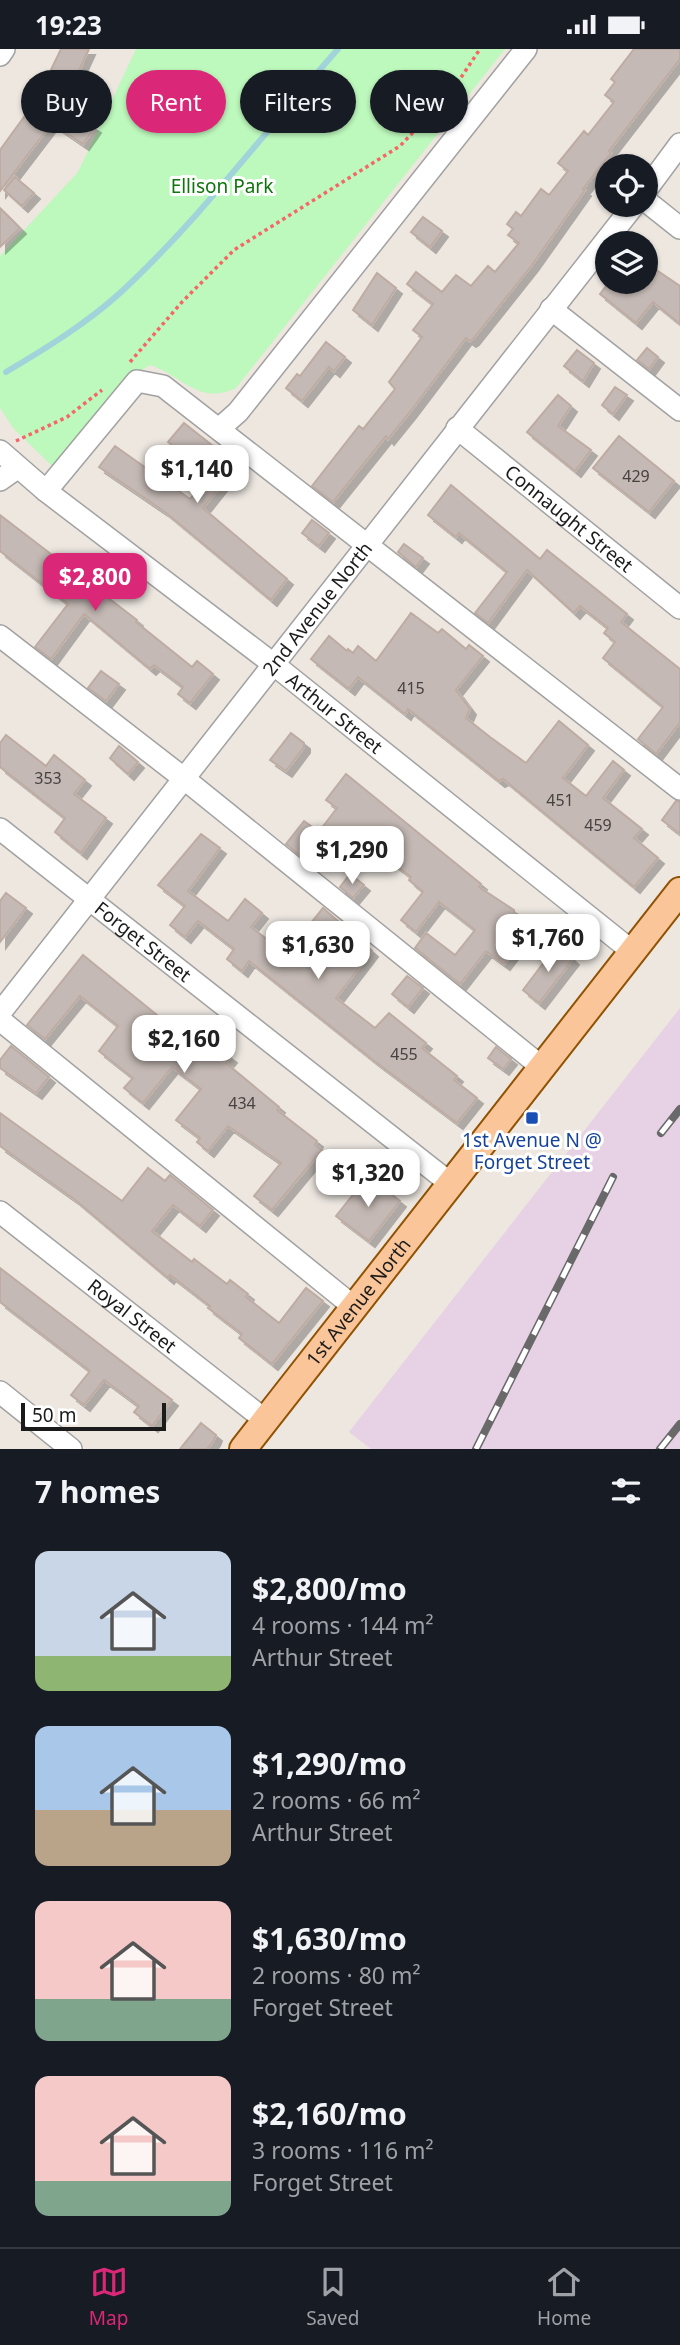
<!DOCTYPE html>
<meta charset="utf-8">
<style>
:root{--surface:#171b24;--page:#242831;--text:#f1f3f6;--muted:#9ea1a6;--line:#363941;--accent:#db2777}
body{margin:0;font-family:"Noto Sans",sans-serif;background:var(--page);color:var(--text);height:100vh;display:flex;flex-direction:column;font-size:26px;white-space:nowrap}
*{box-sizing:border-box;margin:0}
p{font-size:23px;color:var(--muted)}
.icon{flex:none;width:38px;height:38px;fill:none;stroke:currentColor;stroke-width:2;stroke-linecap:round;stroke-linejoin:round}
.map{position:relative;height:1400px;overflow:hidden}
.details{display:flex;flex-direction:column;background:var(--surface);flex:1}
.details>*{flex:none}
.banner{position:absolute;left:21px;top:21px;width:639px;height:63px;display:flex;gap:14px}
.tools{position:absolute;left:595px;top:105px;display:grid;gap:14px}
.tools a{display:grid;place-items:center;width:63px;height:63px;border-radius:50%;background:var(--surface);box-shadow:0 2px 5px #0004;font-size:35px}
.scale{position:absolute;left:21px;bottom:18px;width:145px;box-sizing:border-box;padding-left:7px;border:4px solid #1b1b1b;border-top:0;font-size:19px;line-height:24px;white-space:nowrap;color:#1b1b1b;-webkit-text-stroke:5px #fff;paint-order:stroke}
.price{position:absolute;translate:-50% -60px;padding:0 16px;border-radius:14px;background:#fff;color:#222;font-size:23px;line-height:46px;filter:drop-shadow(0 2px 4px #0008)}
.price::after{content:'';position:absolute;left:50%;top:42px;width:21px;height:16px;margin-left:-10px;background:inherit;clip-path:polygon(0 0,100% 0,50% 100%)}
.price.selected{background:var(--accent);color:#fff}
ul{padding:0;list-style:none}
li{display:flex;align-items:center;gap:21px;height:175px;padding:0 35px}
li span{display:grid;place-items:center;flex:none;width:196px;height:140px;border-radius:14px;color:#555}
li>.icon{margin-inline-start:auto}
span .icon{width:84px;height:84px;fill:#fffc;stroke-width:1}
li b{font-size:30px}
h2{display:flex;justify-content:space-between;align-items:center;height:84px;padding:0 35px;font-size:30px}
.tag{padding:0 24px;border-radius:32px;background:var(--surface);box-shadow:0 2px 5px #0004;font-size:24px;line-height:63px}
.tag.selected{background:var(--accent);color:#fff}
.status{display:flex;justify-content:space-between;align-items:center;height:49px;padding:0 35px;background:var(--surface);direction:ltr}
.status svg{height:19px;fill:currentColor}
.menu{display:flex;justify-content:space-around;align-items:center;height:98px;border-top:2px solid var(--line);background:var(--surface);font-size:19px;color:var(--muted)}
.menu a{display:grid;justify-items:center;gap:4px}
.menu .selected{color:var(--accent)}
.map>svg:first-child{display:block}
.industrial{fill:#e6d2e4}
.park{fill:#bdf8bc}
.lines{fill:none;stroke-linecap:round;stroke-linejoin:round}
.stream{stroke:#a0d3da;stroke-width:6}
.building{fill:#c4b9b4;stroke:#beaca3;stroke-width:2;filter:url(#shadow)}
.minor-casing{stroke:#a2a2a2;stroke-width:24}
.major-casing{stroke:#905202;stroke-width:30}
.path{stroke:#f76667;stroke-width:3.5;stroke-dasharray:3.5 3.5;stroke-linecap:butt}
.minor{stroke:#fff;stroke-width:21}
.major{stroke:#fac598;stroke-width:26}
.rail-casing{stroke:#696969;stroke-width:8}
.rail{stroke:#fff;stroke-width:5;stroke-dasharray:16;stroke-linecap:butt}
.transit-dot{fill:#1a4fb4;stroke:#fff;stroke-width:2.5}
.labels{text-anchor:middle;stroke-width:6;stroke-linejoin:round;paint-order:stroke}
.number-label{font-size:16px;fill:#454241}
.park-label{font-size:19px;fill:#0f750c;stroke:#fff}
.street-label{font-size:19px;fill:#1b1b1b;stroke:#fff}
.transit-label{font-size:19px;fill:#164399;stroke:#fff}
</style>
<div class="status"><b>19:23</b><svg viewBox="0 0 49 12"><path d="M0 12V9h3v3zM5 12V6h3v6zM10 12V3h3v9zM15 12V0h3v12zM26 1h20v11H26zM47 4h2v5h-2z"/></svg></div>
<div class="map">
<svg width="680" height="1400" viewBox="0 0 680 1400">
<defs>
<filter id="shadow"><feDropShadow dx="6" dy="6" stdDeviation="0" flood-color="#0004"/></filter>
</defs>
<rect width="100%" height="100%" fill="#ede7e0"/>
<path class="industrial" d="M 680,959 L 680,1400 L 371,1400 L 349,1383 Z"/>
<path class="park" d="M 136,0 L 505,0 L 236,339 C 199,357 183,327 150,316 L 118,337 L 54,419 L 13,379 L 0,359 L 0,207 L 78,123 Z"/>
<g class="lines">
<path class="stream" d="M 6,323 C 45,300 87,274 120,244 C 200,170 266,81 338,0"/>
</g>
<path class="building" d="M 61,0 L 89,0 L 72,37 L 98,49 L 87,73 L 95,78 L 83,95 L 52,74 L 0,142 L 0,101 L 37,50 Z
M 634,0 L 680,0 L 680,10 L 609,102 L 611,104 L 583,140 L 585,141 L 532,216 L 473,290 L 470,292 L 466,289 L 410,363 L 388,390 L 386,387 L 333,453 L 312,437 L 359,377 L 363,380 L 395,340 L 389,333 L 422,288 L 413,281 L 433,255 L 407,235 L 416,223 L 442,243 L 456,226 L 471,237 L 488,217 L 495,223 L 519,194 L 508,186 L 513,180 L 507,175 L 516,163 L 521,167 L 541,140 L 549,146 L 568,122 L 558,114 L 584,82 L 588,86 L 614,53 L 605,46 L 615,33 L 611,30 Z
M 15,128 L 34,144 L 22,157 L 4,141 Z
M 0,159 L 20,179 L 0,198 Z
M 423,168 L 442,182 L 430,198 L 411,183 Z
M 646,214 L 680,237 L 680,275 L 653,253 L 636,274 L 600,245 L 609,233 L 646,233 Z
M 377,224 L 396,239 L 372,276 L 353,261 Z
M 326,293 L 345,308 L 334,322 L 329,318 L 302,352 L 286,339 L 297,325 L 300,327 Z
M 647,299 L 658,308 L 649,320 L 637,311 Z
M 577,301 L 594,314 L 583,332 L 564,317 Z
M 615,338 L 627,346 L 613,365 L 602,356 Z
M 558,346 L 571,357 L 558,377 L 591,401 L 575,422 L 527,383 Z
M 184,374 L 237,416 L 203,459 L 287,530 L 271,551 L 165,463 L 99,418 L 115,397 L 190,450 L 208,427 L 168,393 Z
M 619,387 L 674,432 L 649,463 L 593,419 Z
M 451,436 L 540,510 L 547,501 L 627,565 L 621,573 L 680,620 L 680,673 L 656,705 L 638,690 L 663,658 L 603,609 L 615,593 L 604,584 L 608,579 L 580,557 L 574,564 L 527,521 L 488,574 L 475,564 L 507,523 L 459,484 L 456,488 L 428,466 Z
M 0,466 L 137,571 L 136,573 L 192,618 L 197,612 L 213,625 L 190,654 L 178,645 L 183,638 L 154,616 L 150,620 L 84,565 L 51,610 L 35,598 L 68,555 L 0,502 Z
M 312,471 L 329,484 L 319,497 L 302,484 Z
M 404,495 L 423,509 L 416,518 L 398,503 Z
M 411,564 L 438,584 L 442,580 L 466,600 L 469,596 L 483,607 L 456,641 L 470,660 L 466,669 L 490,688 L 526,714 L 559,672 L 588,696 L 563,729 L 586,747 L 613,712 L 624,721 L 603,749 L 642,780 L 634,789 L 658,809 L 634,838 L 503,730 L 499,732 L 408,660 L 405,665 L 358,628 L 349,640 L 311,610 L 329,587 L 347,602 L 348,600 L 353,604 L 358,597 L 376,612 Z
M 101,622 L 119,635 L 106,652 L 88,639 Z
M 291,684 L 304,694 L 304,698 L 286,722 L 270,711 Z
M 6,686 L 46,717 L 54,706 L 85,731 L 74,745 L 106,769 L 81,804 L 55,783 L 65,769 L 0,718 L 0,694 Z
M 119,697 L 138,713 L 128,725 L 110,709 Z
M 346,725 L 481,835 L 479,838 L 514,861 L 515,871 L 525,871 L 533,877 L 504,915 L 486,902 L 460,935 L 415,899 L 426,884 L 455,906 L 475,881 L 439,853 L 416,883 L 401,871 L 423,843 L 409,831 L 411,828 L 369,796 L 360,808 L 321,780 L 337,759 L 326,751 Z
M 676,752 L 680,753 L 680,785 L 662,771 Z
M 304,772 L 325,787 L 306,811 L 286,795 Z
M 201,785 L 220,799 L 188,842 L 228,872 L 245,850 L 262,864 L 251,878 L 286,905 L 323,859 L 372,902 L 336,949 L 375,979 L 389,964 L 426,994 L 422,999 L 457,1027 L 454,1031 L 477,1049 L 457,1074 L 373,1011 L 249,912 L 242,922 L 227,910 L 234,900 L 198,872 L 185,888 L 170,876 L 185,857 L 158,836 Z
M 350,825 L 364,836 L 353,849 L 340,838 Z
M 6,844 L 26,859 L 0,893 L 0,852 Z
M 557,896 L 573,910 L 539,954 L 523,941 Z
M 83,906 L 173,979 L 178,972 L 214,1001 L 216,997 L 231,1008 L 226,1014 L 279,1058 L 277,1061 L 317,1092 L 315,1096 L 322,1101 L 272,1161 L 254,1147 L 281,1114 L 228,1077 L 208,1102 L 197,1093 L 200,1089 L 176,1071 L 201,1040 L 172,1018 L 143,1054 L 124,1039 L 133,1029 L 99,1002 L 118,977 L 80,947 L 45,990 L 27,976 Z
M 407,927 L 423,939 L 408,958 L 392,945 Z
M 11,997 L 49,1028 L 36,1044 L 0,1019 L 0,1011 Z
M 496,998 L 511,1010 L 503,1020 L 488,1009 Z
M 0,1064 L 122,1152 L 148,1119 L 165,1132 L 170,1126 L 213,1161 L 200,1177 L 173,1156 L 152,1182 L 192,1213 L 194,1210 L 227,1235 L 230,1231 L 248,1245 L 246,1248 L 279,1274 L 306,1239 L 323,1252 L 272,1315 L 239,1289 L 242,1285 L 208,1259 L 210,1257 L 170,1226 L 168,1229 L 74,1150 L 0,1097 Z
M 368,1127 L 400,1152 L 369,1192 L 336,1167 Z
M 0,1219 L 172,1351 L 152,1377 L 134,1363 L 139,1357 L 104,1331 L 84,1356 L 71,1346 L 90,1322 L 0,1253 Z
M 201,1374 L 216,1386 L 214,1391 L 207,1400 L 180,1400 Z"/>
<g class="lines">
<g class="minor-casing">
<g id="minor">
<path d="M 0,6 L 4,0"/>
<path d="M 646,141 L 680,95"/>
<path d="M 646,152 L 680,179"/>
<path d="M 551,260 L 680,361"/>
<path d="M 220,379 L 238,363 L 526,0"/>
<path id="s1" d="M 457,379 L 680,559"/>
<path id="s2" d="M 0,402 L 46,442 L 272,614 L 633,903"/>
<path d="M 0,431 L 17,419"/>
<path d="M 46,442 L 137,332 L 163,337 L 680,740"/>
<path d="M 0,587 L 182,728 L 543,1019"/>
<path id="s3" d="M 0,780 L 451,1135"/>
<path id="s4" d="M 0,964 L 634,156"/>
<path d="M 0,971 L 354,1258"/>
<path id="s5" d="M 0,1163 L 265,1371"/>
<path d="M 0,1343 L 71,1400"/>
</g>
</g>
<g class="major-casing">
<g id="major">
<path id="s6" d="M 243,1400 L 680,842"/>
</g>
</g>
<path class="path" d="M 130,313 L 182,253 L 234,201 L 400,97 L 450,45 L 480,0
M 16,392 L 67,368 L 102,341"/>
<use href="#minor" class="minor"/>
<use href="#major" class="major"/>
<g class="rail-casing">
<path id="rail" d="M 661,1084 L 680,1060
M 476,1400 L 613,1128
M 660,1400 L 680,1375"/>
</g>
<use href="#rail" class="rail"/>
</g>
<rect class="transit-dot" x="525" y="1062" width="14" height="14" rx="3.5"/>
<g class="labels">
<g class="number-label">
<text x="636" y="433">429</text>
<text x="411" y="645">415</text>
<text x="48" y="735">353</text>
<text x="560" y="757">451</text>
<text x="598" y="782">459</text>
<text x="404" y="1011">455</text>
<text x="242" y="1060">434</text>
</g>
<g class="park-label">
<text x="222" y="144">Ellison Park</text>
</g>
<g class="street-label">
<text dy="7" stroke="none"><textPath href="#s1" startOffset="144">Connaught Street</textPath></text>
<text dy="7" stroke="none"><textPath href="#s4" startOffset="514">2nd Avenue North</textPath></text>
<text dy="7" stroke="none"><textPath href="#s2" startOffset="425">Arthur Street</textPath></text>
<text dy="7" stroke="none"><textPath href="#s3" startOffset="182">Forget Street</textPath></text>
<text dy="7" stroke="none"><textPath href="#s6" startOffset="187">1st Avenue North</textPath></text>
<text dy="7" stroke="none"><textPath href="#s5" startOffset="168">Royal Street</textPath></text>
</g>
<g class="transit-label">
<text x="532" y="1098">1st Avenue N @<tspan x="532" dy="22">Forget Street</tspan></text>
</g>
</g>
</svg>
<div class="tools">
<a><svg class="icon" aria-label="locate" viewBox="0 0 24 24"><circle cx="12" cy="12" r="6"/><path d="M12 2v4M12 18v4M2 12h4M18 12h4"/></svg></a>
<a><svg class="icon" aria-label="layers" viewBox="0 0 24 24"><path d="M12 4l9 5-9 5-9-5zM3 14l9 5 9-5"/></svg></a>
</div>
<div class="scale">50 m</div>
<b class="price" style="left:197px;top:456px">$1,140</b>
<b class="price selected" style="left:95px;top:564px">$2,800</b>
<b class="price" style="left:352px;top:837px">$1,290</b>
<b class="price" style="left:548px;top:925px">$1,760</b>
<b class="price" style="left:318px;top:932px">$1,630</b>
<b class="price" style="left:184px;top:1026px">$2,160</b>
<b class="price" style="left:368px;top:1160px">$1,320</b>
<div class="banner">
<a class="tag">Buy</a>
<a class="tag selected">Rent</a>
<a class="tag">Filters</a>
<a class="tag">New</a>
</div>
</div>
<section class="details">
<h2>7 homes<svg class="icon" aria-label="filters" viewBox="0 0 24 24"><path d="M4 7h16M4 17h16"/><circle cx="9" cy="7" r="2"/><circle cx="15" cy="17" r="2"/></svg></h2>
<ul>
<li><span style="background:linear-gradient(#c9d6e8 75%,#8fb573 0)"><svg class="icon" aria-label="home" viewBox="0 0 24 24"><path d="M3 11l9-7 9 7M6 9v11h12V9"/></svg></span><div><b>$2,800/mo</b><p>4 rooms · 144 m²</p><p>Arthur Street</p></div></li>
<li><span style="background:linear-gradient(#a9c7e8 60%,#b9a48a 0)"><svg class="icon" aria-label="home" viewBox="0 0 24 24"><path d="M3 11l9-7 9 7M6 9v11h12V9"/></svg></span><div><b>$1,290/mo</b><p>2 rooms · 66 m²</p><p>Arthur Street</p></div></li>
<li><span style="background:linear-gradient(#f6c9c9 70%,#7fa58c 0)"><svg class="icon" aria-label="home" viewBox="0 0 24 24"><path d="M3 11l9-7 9 7M6 9v11h12V9"/></svg></span><div><b>$1,630/mo</b><p>2 rooms · 80 m²</p><p>Forget Street</p></div></li>
<li><span style="background:linear-gradient(#f6c9c9 75%,#7fa58c 0)"><svg class="icon" aria-label="home" viewBox="0 0 24 24"><path d="M3 11l9-7 9 7M6 9v11h12V9"/></svg></span><div><b>$2,160/mo</b><p>3 rooms · 116 m²</p><p>Forget Street</p></div></li>
</ul>
</section>
<nav class="menu">
<a class="selected"><svg class="icon" aria-label="map" viewBox="0 0 24 24"><path d="M3 6l6-2 6 2 6-2v14l-6 2-6-2-6 2zM9 4v14M15 6v14"/></svg>Map</a>
<a><svg class="icon" aria-label="saved" viewBox="0 0 24 24"><path d="M7 4h10v16l-5-4-5 4z"/></svg>Saved</a>
<a><svg class="icon" aria-label="home" viewBox="0 0 24 24"><path d="M3 11l9-7 9 7M6 9v11h12V9"/></svg>Home</a>
</nav>
